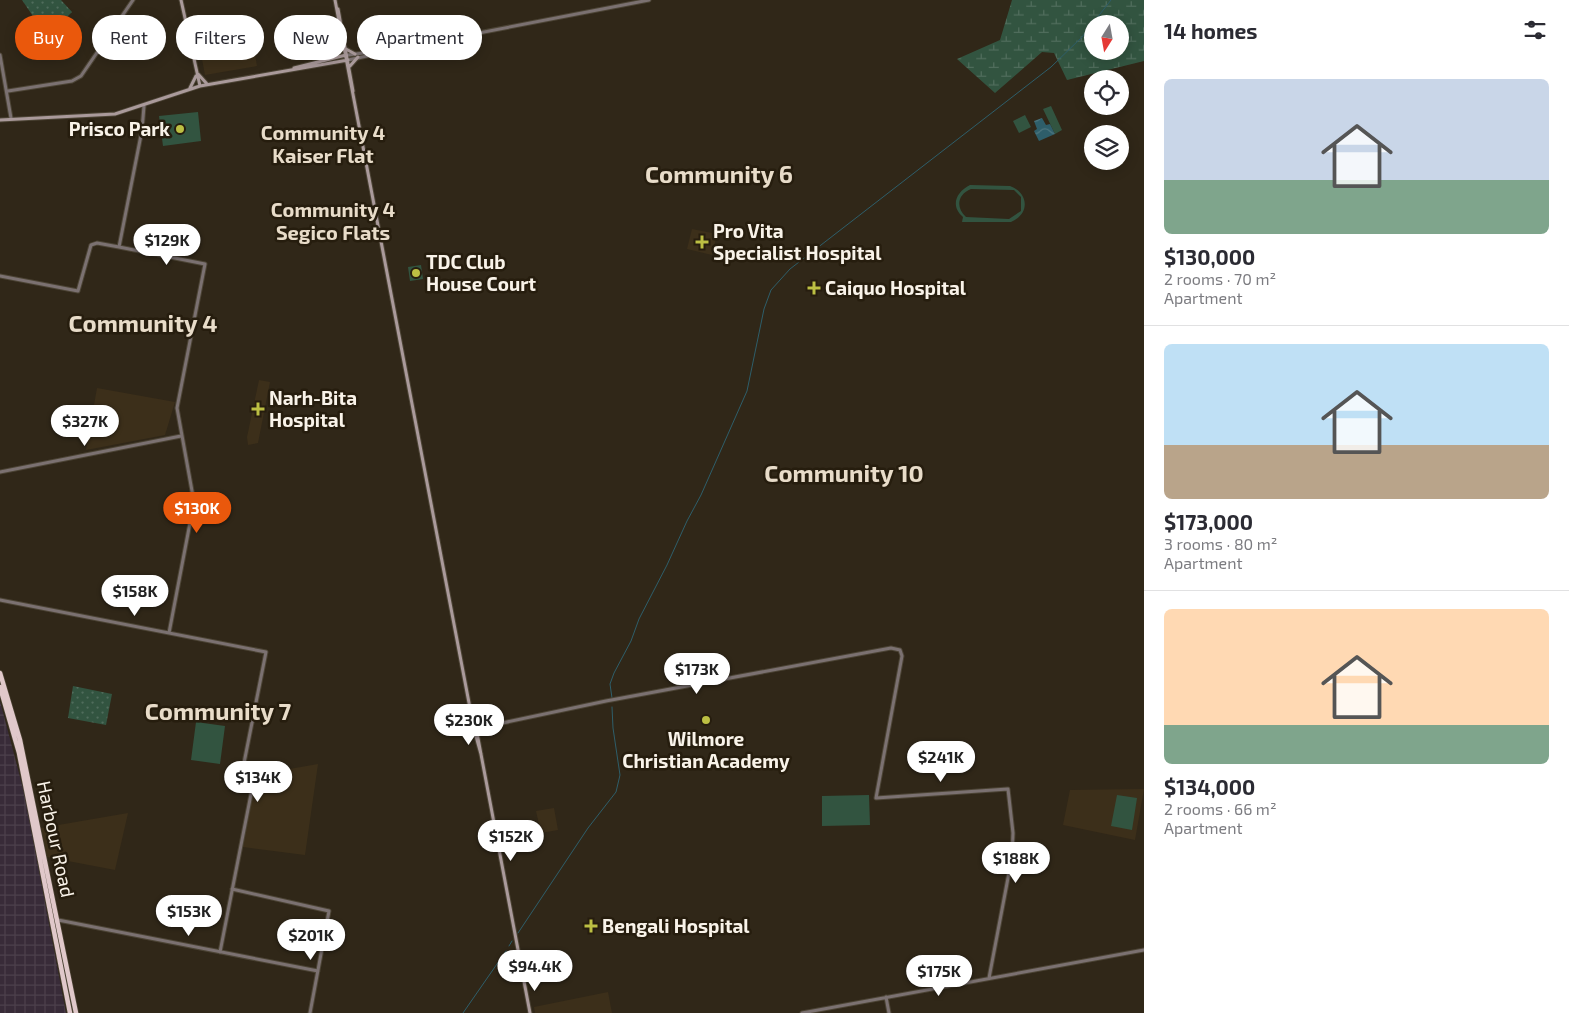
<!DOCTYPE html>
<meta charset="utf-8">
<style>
:root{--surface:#fff;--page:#f7f7f7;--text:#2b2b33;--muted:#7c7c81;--line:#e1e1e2;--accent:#ea580c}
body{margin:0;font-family:"Exo 2",sans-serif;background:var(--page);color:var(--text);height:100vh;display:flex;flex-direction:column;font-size:19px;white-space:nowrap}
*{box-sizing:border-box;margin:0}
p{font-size:16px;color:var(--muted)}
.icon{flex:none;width:28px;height:28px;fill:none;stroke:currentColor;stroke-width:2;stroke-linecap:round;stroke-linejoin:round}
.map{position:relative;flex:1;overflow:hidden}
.sheet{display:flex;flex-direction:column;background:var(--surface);width:425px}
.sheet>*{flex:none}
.top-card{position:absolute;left:15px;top:15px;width:475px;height:45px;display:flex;gap:10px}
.needle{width:32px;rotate:191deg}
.tools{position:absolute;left:1084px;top:15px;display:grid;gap:10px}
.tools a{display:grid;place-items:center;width:45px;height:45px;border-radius:50%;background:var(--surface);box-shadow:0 2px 12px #0003;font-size:25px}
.price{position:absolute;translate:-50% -42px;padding:0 11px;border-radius:18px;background:#fff;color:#222;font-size:16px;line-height:32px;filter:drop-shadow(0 1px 2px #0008)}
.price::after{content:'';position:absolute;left:50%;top:30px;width:15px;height:11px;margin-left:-8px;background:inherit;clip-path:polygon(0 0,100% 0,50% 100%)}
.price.active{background:var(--accent);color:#fff}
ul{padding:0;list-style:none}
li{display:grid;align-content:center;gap:10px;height:265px;padding:0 20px}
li+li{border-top:1px solid var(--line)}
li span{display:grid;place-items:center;height:155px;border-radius:8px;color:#555}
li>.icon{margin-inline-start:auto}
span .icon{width:90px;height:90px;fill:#fffc;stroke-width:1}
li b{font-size:21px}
h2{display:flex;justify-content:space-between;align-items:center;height:60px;padding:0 20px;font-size:21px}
.chip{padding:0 18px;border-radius:22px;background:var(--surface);box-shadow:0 2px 12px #0003;font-size:18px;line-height:45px}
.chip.active{background:var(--accent);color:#fff}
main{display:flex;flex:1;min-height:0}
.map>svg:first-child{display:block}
.industrial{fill:url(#industrial-grid)}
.built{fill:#3c2f1a}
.wetland{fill:url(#wetland-marsh);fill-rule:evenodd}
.park{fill:url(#park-dots)}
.pitch{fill:#325440;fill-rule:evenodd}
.water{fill:url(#water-waves)}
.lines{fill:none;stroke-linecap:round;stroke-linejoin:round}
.stream{stroke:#2e5e6a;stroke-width:1}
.tertiary-casing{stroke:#4c4435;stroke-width:5}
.secondary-casing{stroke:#4c4435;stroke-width:5}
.trunk-casing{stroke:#4c4435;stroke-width:6}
.tertiary{stroke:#7b7171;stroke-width:3}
.secondary{stroke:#aa9a9b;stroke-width:3}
.trunk{stroke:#e0c8ca;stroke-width:4.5}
.poi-dot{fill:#bcbf43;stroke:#261d0e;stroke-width:2}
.labels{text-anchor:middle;stroke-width:5;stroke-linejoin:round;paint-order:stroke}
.poi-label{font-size:19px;font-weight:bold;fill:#f9f3e9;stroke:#261d0e;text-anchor:start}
.street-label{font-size:19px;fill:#f9f3e9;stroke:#261d0e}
.neighbourhood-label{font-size:20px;font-weight:bold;fill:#e8dcc9;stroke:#261d0e}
.district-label{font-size:24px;font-weight:bold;fill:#e8dcc9;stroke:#261d0e}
</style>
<main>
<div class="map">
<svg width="1144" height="1013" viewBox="0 0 1144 1013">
<defs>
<pattern id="industrial-grid" width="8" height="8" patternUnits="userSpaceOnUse" patternTransform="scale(1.25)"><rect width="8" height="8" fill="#382b38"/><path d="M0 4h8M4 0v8" fill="none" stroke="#4c404b"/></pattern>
<pattern id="wetland-marsh" width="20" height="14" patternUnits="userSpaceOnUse" patternTransform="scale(1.25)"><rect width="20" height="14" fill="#325440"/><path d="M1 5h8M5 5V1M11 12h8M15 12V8" fill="none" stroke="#506d5c"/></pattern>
<pattern id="park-dots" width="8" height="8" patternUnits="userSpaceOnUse" patternTransform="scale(1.25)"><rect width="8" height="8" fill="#325440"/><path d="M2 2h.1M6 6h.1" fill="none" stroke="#506d5c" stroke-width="1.8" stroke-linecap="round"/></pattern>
<pattern id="water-waves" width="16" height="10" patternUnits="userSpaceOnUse" patternTransform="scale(1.25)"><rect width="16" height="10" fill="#2e5e6a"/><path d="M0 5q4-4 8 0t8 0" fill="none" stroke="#4d767f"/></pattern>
</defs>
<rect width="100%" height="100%" fill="#302718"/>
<path class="industrial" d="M 0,701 L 24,792 L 66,1013 L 0,1013 Z"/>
<path class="built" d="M 251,32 L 257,66 L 205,75 L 198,38 Z
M 692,229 L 717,234 L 712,255 L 687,249 Z
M 259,380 L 270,382 L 258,443 L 248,445 L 247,437 Z
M 97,388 L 175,402 L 165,435 L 86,450 Z
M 318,764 L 305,855 L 243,847 L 256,779 L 261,774 Z
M 1144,789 L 1135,840 L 1063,825 L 1070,790 Z
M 554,808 L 558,830 L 541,833 L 536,811 Z
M 128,813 L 115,870 L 47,857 L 41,828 Z
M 608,992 L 612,1013 L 535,1013 L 534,1007 Z"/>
<path class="wetland" d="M 1012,0 L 1144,0 L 1144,61 L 1067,80 L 1054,53 L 1042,52 L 995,93 L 957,59 L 1000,40 ZM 1092,24 L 1120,24 L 1120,51 L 1092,51 Z"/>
<path class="park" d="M 22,0 L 61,0 L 72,12 L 47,37 Z
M 73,686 L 112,694 L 106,725 L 68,718 Z"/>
<path class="pitch" d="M 1051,106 L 1062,130 L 1055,134 L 1043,109 Z
M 198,112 L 201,141 L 163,146 L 159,116 Z
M 1025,115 L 1031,127 L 1019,133 L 1013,121 Z
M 970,185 L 1010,186 C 1029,193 1030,214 1011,222 L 962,222 L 963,217 C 950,206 956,192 970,185 ZM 971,189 L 1014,190 L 1021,197 L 1021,211 L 1009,219 L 966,217 C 955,207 958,194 971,189 Z
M 421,265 L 423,279 L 410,281 L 408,267 Z
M 196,722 L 225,726 L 220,764 L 191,760 Z
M 869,795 L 870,825 L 822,826 L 822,796 Z
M 1117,795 L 1137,798 L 1132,830 L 1111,826 Z"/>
<path class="water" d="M 1042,118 L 1046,125 L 1050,124 L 1055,134 L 1039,141 L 1034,131 L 1037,129 L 1034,121 Z"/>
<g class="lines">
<path class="stream" d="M 612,698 L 610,684 L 614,673 L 631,641 L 639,619 L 667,565 L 687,521 L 701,495 L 747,391 L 764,309 L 771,290 L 790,269 L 1051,67 L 1082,37 L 1111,0
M 518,933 L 588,828 L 616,792 L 620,775 L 613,728 L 612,707
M 509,946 L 512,941
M 463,1013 L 506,951"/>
<g class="tertiary-casing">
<path id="tertiary" d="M 0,55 L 11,118
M 348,55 L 401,48 L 649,0
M 348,60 L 391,51
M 8,91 L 72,81 L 81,76 L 133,0
M 144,106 L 142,130 L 119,247 L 205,264 L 177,408 L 194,502 L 169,633
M 0,276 L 78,291 L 91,245 L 97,243 L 119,247
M 0,472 L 181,436
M 0,600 L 266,652 L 244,763 L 253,784 L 220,952
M 474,729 L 606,701 L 891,648 L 900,650 L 902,656 L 876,798 L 1008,789 L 1013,833 L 1012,857 L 989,978
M 476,731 L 494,727
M 232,889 L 329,911 L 310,1013
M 58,920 L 318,971
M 886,997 L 889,1013
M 802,1013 L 1144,950"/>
</g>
<g class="secondary-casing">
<path id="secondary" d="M 181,0 L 200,86
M 335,0 L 474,729 L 481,754
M 338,9 L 353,91
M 346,49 L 355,54
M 350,66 L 358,57
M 294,68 L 346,55
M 198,74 L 207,84
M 190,88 L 196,76
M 0,120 L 115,114 L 200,86 L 348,60
M 473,712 L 530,1013"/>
</g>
<g class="trunk-casing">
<path id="trunk" d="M 0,673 L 20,740 L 76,1013
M 0,687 L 19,753 L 70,1013"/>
</g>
<use href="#tertiary" class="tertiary"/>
<use href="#secondary" class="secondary"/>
<use href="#trunk" class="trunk"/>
</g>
<g class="poi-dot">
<circle cx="180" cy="129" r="5"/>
<path d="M699.5 234.5h5v5h5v5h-5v5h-5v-5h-5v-5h5z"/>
<circle cx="416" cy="273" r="5"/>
<path d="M811.5 280.5h5v5h5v5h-5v5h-5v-5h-5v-5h5z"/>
<path d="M255.5 401.5h5v5h5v5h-5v5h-5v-5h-5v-5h5z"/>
<circle cx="706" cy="720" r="5"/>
<path d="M588.5 918.5h5v5h5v5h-5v5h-5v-5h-5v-5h5z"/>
</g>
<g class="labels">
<g class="poi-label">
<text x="170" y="136" text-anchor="end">Prisco Park</text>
<text x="713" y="238">Pro Vita<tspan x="713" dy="22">Specialist Hospital</tspan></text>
<text x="426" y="269">TDC Club<tspan x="426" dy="22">House Court</tspan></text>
<text x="825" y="295">Caiquo Hospital</text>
<text x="269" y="405">Narh-Bita<tspan x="269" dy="22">Hospital</tspan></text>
<text x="706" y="746" text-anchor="middle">Wilmore<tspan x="706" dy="22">Christian Academy</tspan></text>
<text x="602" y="933">Bengali Hospital</text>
</g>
<g class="street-label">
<text transform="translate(56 839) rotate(78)" y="7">Harbour Road</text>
</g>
<g class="neighbourhood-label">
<text x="323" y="140">Community 4<tspan x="323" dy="23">Kaiser Flat</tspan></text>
<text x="333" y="217">Community 4<tspan x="333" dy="23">Segico Flats</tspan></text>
</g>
<g class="district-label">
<text x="719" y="183">Community 6</text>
<text x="143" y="332">Community 4</text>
<text x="844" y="482">Community 10</text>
<text x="218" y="720">Community 7</text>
</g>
</g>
</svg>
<div class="tools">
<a><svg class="needle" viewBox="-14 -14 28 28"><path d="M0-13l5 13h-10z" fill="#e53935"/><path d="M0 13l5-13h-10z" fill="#7c7c81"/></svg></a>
<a><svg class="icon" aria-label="locate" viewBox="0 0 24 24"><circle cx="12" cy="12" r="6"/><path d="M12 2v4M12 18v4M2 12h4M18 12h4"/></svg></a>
<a><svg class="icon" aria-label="layers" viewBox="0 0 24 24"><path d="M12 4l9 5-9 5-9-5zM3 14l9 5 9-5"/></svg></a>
</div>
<b class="price" style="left:167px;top:266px">$129K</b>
<b class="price" style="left:85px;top:447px">$327K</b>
<b class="price active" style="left:197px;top:534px">$130K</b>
<b class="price" style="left:135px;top:617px">$158K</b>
<b class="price" style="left:697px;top:695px">$173K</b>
<b class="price" style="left:469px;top:746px">$230K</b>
<b class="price" style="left:941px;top:783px">$241K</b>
<b class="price" style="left:258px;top:803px">$134K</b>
<b class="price" style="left:511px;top:862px">$152K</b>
<b class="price" style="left:1016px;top:884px">$188K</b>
<b class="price" style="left:189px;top:937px">$153K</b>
<b class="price" style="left:311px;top:961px">$201K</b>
<b class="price" style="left:535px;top:992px">$94.4K</b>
<b class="price" style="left:939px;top:997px">$175K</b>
<div class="top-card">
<a class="chip active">Buy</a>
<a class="chip">Rent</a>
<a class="chip">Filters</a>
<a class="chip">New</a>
<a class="chip">Apartment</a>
</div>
</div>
<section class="sheet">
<h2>14 homes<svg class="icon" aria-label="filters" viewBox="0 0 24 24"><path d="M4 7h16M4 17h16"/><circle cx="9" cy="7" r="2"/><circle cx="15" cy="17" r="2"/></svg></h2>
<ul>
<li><span style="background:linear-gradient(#c9d6e8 65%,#7fa58c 0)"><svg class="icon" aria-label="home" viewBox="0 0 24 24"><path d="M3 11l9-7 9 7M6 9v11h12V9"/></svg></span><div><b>$130,000</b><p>2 rooms · 70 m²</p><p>Apartment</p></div></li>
<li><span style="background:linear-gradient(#bfe0f5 65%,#b9a48a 0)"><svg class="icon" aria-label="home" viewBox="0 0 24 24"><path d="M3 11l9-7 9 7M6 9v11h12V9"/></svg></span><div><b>$173,000</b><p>3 rooms · 80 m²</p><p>Apartment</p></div></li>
<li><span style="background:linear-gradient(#ffd9b3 75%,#7fa58c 0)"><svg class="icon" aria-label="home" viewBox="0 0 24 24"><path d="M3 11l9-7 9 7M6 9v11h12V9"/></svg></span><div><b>$134,000</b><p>2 rooms · 66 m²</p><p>Apartment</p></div></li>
</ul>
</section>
</main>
